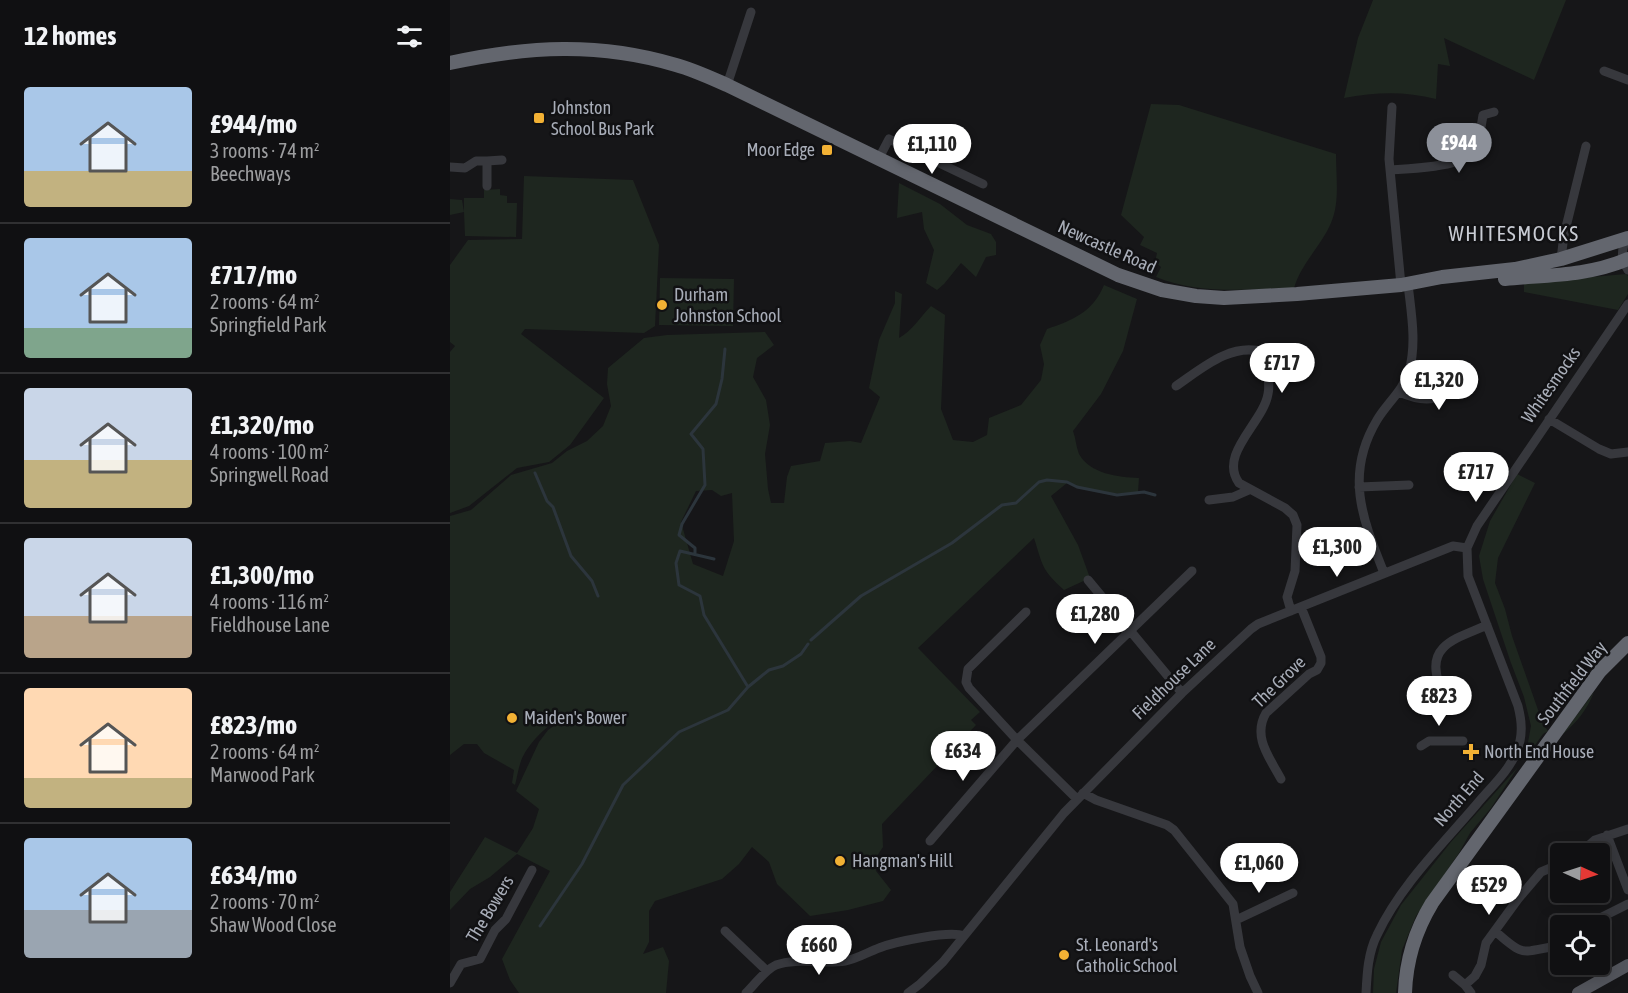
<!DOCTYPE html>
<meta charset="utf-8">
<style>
:root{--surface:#101012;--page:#19191b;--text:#f1f3f6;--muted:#9c9d9f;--line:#303032;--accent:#8c9099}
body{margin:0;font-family:"Asap Condensed",sans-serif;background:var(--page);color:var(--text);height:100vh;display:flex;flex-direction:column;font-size:22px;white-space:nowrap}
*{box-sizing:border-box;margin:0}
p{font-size:20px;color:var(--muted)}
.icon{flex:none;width:33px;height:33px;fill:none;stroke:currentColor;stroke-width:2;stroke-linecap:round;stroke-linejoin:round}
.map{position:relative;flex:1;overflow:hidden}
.panel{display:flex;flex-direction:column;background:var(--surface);width:450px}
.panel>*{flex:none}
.needle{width:39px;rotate:93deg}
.buttons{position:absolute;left:1100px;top:843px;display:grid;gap:12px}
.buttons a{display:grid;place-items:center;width:60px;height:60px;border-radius:6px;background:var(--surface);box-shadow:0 3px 15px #0003,0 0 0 2px var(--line);font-size:30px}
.price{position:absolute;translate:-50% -51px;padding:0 14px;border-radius:21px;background:#fff;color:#222;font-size:20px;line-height:39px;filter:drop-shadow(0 2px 3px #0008)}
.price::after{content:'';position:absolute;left:50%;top:36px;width:18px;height:14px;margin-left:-9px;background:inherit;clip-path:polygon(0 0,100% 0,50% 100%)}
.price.active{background:var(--accent);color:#fff}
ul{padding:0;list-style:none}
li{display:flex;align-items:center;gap:18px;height:150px;padding:0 24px}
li+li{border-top:2px solid var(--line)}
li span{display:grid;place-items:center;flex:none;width:168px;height:120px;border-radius:6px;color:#555}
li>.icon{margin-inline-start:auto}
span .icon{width:72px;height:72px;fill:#fffc;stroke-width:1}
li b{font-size:26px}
h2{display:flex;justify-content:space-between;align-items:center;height:72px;padding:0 24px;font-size:26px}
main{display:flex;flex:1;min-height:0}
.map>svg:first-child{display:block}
.green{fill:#1e261f;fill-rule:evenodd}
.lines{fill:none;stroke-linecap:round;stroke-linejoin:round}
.stream{stroke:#2c353c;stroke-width:3}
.minor{stroke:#37383d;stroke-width:9}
.major{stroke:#53555c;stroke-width:12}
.highway{stroke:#63666e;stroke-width:14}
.poi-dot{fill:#f2b134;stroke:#111113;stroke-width:2}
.labels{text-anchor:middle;stroke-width:5;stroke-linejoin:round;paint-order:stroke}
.poi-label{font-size:18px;fill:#a8adb8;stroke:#111113;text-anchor:start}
.street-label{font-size:18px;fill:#a8adb8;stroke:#111113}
.quarter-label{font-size:21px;letter-spacing:1.5px;fill:#c9ccd4;stroke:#111113}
</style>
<main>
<section class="panel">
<h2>12 homes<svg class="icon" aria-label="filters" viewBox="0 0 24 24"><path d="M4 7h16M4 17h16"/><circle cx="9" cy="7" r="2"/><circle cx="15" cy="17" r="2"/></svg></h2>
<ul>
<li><span style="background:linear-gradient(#a9c7e8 70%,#c2b280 0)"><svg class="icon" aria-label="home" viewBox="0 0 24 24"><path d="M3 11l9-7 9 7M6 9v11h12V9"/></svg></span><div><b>£944/mo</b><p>3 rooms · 74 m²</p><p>Beechways</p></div></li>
<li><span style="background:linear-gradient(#a9c7e8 75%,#7fa58c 0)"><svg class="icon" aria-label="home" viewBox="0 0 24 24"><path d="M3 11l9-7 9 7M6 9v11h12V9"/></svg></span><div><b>£717/mo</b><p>2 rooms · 64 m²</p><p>Springfield Park</p></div></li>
<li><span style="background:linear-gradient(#c9d6e8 60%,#c2b280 0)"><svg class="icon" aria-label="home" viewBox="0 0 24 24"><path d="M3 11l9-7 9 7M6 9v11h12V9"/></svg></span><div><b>£1,320/mo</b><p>4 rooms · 100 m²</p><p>Springwell Road</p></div></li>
<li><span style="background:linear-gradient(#c9d6e8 65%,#b9a48a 0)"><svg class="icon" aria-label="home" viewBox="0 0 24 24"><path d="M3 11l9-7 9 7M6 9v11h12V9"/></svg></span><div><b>£1,300/mo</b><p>4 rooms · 116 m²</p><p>Fieldhouse Lane</p></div></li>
<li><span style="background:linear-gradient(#ffd9b3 75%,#c2b280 0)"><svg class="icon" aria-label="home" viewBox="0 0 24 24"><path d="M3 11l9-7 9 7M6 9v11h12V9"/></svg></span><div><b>£823/mo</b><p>2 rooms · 64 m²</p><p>Marwood Park</p></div></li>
<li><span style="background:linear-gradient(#a9c7e8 60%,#9aa5b1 0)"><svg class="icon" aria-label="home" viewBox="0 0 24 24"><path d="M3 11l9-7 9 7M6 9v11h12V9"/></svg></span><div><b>£634/mo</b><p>2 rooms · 70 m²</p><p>Shaw Wood Close</p></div></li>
</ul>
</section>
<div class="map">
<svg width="1178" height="993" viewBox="0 0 1178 993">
<rect width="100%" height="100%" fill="#161618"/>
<path class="green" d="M 923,0 L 1116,0 L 1084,80 L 994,38 L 1000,66 L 988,64 L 986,99 C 955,91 926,92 894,98 L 908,38 Z
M 701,104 L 729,105 L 886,154 C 886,177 890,202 881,223 C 871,246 851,264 844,288 C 798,289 749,295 706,277 L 711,267 L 705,262 L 707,253 L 690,245 L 694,237 L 671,215 Z
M 74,176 L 183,180 L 209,245 L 205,326 L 194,333 L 75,329 L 71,334 L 154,398 L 120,445 L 99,462 L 67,468 L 19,506 L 0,513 L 0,352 L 5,346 L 0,342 L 0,265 L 18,240 L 72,239 Z
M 449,183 L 490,204 L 517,225 L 541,234 L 546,242 L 546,255 L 536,257 L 526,277 L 511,263 L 494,284 L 487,290 L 476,283 L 484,250 L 474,229 L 472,212 L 447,218 Z
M 50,189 L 50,195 L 57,196 L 57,203 L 67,203 L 66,237 L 15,236 L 14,212 L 0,215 L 0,199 L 12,200 L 14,212 L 14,198 L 34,198 L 34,190 Z
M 1176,274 L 1178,276 L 1178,294 L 1168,310 L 1074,292 L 1074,283 Z
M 210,278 L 284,279 L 283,326 L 209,325 Z
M 654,285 L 687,299 L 673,351 L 651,394 L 623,431 C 626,439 626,447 629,454 C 640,474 668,477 689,478 L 688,492 C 664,496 639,493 617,483 L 601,496 L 628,545 L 640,578 L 614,590 C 591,569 593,566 584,538 L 468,648 L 530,712 L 521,720 L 526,725 L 432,824 L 433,847 L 425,859 L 426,871 L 441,890 L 433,901 L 398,910 L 360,916 L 327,884 L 319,862 L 302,847 L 289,864 L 272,879 L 205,901 L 199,911 L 199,942 L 193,954 L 213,947 L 219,961 L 216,993 L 69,993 L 60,980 L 52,959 L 100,871 L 67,854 L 40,877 L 20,889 L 0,910 L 0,892 L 35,837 L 67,853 L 83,828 L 89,809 L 66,791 L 89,742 L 98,730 L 114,719 L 114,716 C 98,724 78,743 71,761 C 68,769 67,778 65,785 L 62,783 L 64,770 L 34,753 L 27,744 L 14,744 L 0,755 L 0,516 L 21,510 L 61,475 L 102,463 L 117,451 L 137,441 L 153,426 L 161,406 L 157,384 L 158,368 L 194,338 L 217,335 L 315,332 L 324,345 L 307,358 L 303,377 L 316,400 L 320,425 L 315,454 L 318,489 L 321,503 L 334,503 L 337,477 L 341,466 L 370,461 L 375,443 L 400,441 L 411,443 L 430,397 L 419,388 L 429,340 L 445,303 L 445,291 L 452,294 L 449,338 C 462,331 471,316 481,306 L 495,315 L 491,409 L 503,440 L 523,442 L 537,435 L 539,418 L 571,405 L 591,380 L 594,364 L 590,345 L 597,329 C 623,320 643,312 654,285 ZM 262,490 L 271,496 L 282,493 L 284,541 L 273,576 L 243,564 L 231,522 L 246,491 Z
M 1067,474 L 1085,483 L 1048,558 L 1045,583 L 1055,609 L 1062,636 L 1093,724 L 1098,731 L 1093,734 L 1075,759 L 1081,726 L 1074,697 L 1061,663 L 1033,579 L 1029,556 L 1040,521 Z
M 1144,692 C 1137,710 1127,722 1112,735 Z
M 1068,767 L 1041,808 L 1020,833 L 1009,853 L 966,916 L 952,950 L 946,993 L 923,993 L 924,969 L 931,942 L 951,905 L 1001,842 Z"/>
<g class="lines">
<path class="stream" d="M 85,473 L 97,501 L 103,507 L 121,556 L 142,581 L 148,596
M 245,554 L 245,548 L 229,535 L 232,524 L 255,485 L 253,449 L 241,434 L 266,404 L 272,379 L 275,349
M 361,640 L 411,596 L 502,543 L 552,505 L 566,503 L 589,482 L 597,480 L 617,482 L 627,487 L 667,495 L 694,492 L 705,495
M 298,687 L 319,670 L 333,666 L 351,654 L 358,644
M 90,926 L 132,864 L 173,785 L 229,732 L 278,710 L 298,687 L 254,615 L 250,596 L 229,585 L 226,563 L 230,551 L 264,559"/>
<path class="minor" d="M 1154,71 L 1178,80
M 277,85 L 301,12
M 942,107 L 939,159 L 951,285
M 429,158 L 439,139 L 533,184
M 37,161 L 52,160
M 0,167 L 15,168 L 26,161 L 37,161 L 37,186
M 940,170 C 957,169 1007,167 1019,155 C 1029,147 1031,127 1033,115 L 1044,112
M 1176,239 C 1171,251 1171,259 1178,270
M 1111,259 L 1114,235 L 1136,146
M 726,386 C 751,369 781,342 813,352 C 815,365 821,381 818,394 C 813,423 768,454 789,483 L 835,508 L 843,515 L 847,525 L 845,571 L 837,597 L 841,611
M 949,392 C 978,405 995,401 1011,374
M 1099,419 L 1149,449 L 1161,454 L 1178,452
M 909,487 L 959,485
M 759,500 L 783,497 L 799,490
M 934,573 C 913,520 894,475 927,420 C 937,403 953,391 959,371 C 967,343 961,312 958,284
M 638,580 L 732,693
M 576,612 L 518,669 L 516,682 L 519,688 L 567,740 L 627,799
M 989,683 C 975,644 1009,638 1037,625
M 971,746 L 979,741 L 1013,741
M 831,779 C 820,758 802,737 816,713 L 859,674 L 867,670 L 871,663 L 871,657 L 851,607
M 633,793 L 646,800 L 717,825 L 724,830 L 783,904 L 790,947 L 800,976 L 808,993
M 1157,835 L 1178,890
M 480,841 L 567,740 L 742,571
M 1129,854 L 1145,840 L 1178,829
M 786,920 L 843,893
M 1134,926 L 1178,904
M 275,931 L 317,971
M 1045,931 C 1077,960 1071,950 1110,946
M 1003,975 L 1015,985
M 0,983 L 11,964 L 30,959 L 45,930 L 56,919 L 82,870
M 296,993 C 305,984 315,970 326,965 C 348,957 373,965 395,961 C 407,959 418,952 429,948 C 444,942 500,930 514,936
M 458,993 L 470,984 L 493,962 L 614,813 L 732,693 L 801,629 L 808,624 L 1003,546 L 1017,548
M 916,993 C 917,973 918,953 927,935 C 950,886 991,846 1026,805 C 1040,788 1059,771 1067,751 C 1073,735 1072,722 1068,706 L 1018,576 L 1017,548 L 1027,526 L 1178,304
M 1021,993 L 1015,985 L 1025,976 L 1031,965 L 1036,943 L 1068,899 L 1091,872 L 1110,864"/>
<path class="major" d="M 1128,993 L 1178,965"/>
<path class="highway" d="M 0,63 C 78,46 149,42 226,65 C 244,70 261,78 277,85 L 668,275 L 712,290 L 746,296 L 774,298 L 847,294 L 951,285 L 992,277 L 1065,269 L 1111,259 L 1178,238
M 1055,279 C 1097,275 1139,276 1178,259
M 955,993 C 956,960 965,931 982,903 L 1150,671 L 1178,643"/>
</g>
<g class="poi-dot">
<rect x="83" y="112" width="12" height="12" rx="3"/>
<rect x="371" y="144" width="12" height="12" rx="3"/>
<circle cx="212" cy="305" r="6"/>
<circle cx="62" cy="718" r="6"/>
<path d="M1018 743h6v6h6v6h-6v6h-6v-6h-6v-6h6z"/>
<circle cx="390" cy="861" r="6"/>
<circle cx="614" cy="955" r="6"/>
</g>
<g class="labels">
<g class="poi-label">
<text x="101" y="114">Johnston<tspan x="101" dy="21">School Bus Park</tspan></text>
<text x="365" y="156" text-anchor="end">Moor Edge</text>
<text x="224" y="301">Durham<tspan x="224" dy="21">Johnston School</tspan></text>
<text x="74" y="724">Maiden's Bower</text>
<text x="1034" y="758">North End House</text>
<text x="402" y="867">Hangman's Hill</text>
<text x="626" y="951">St. Leonard's<tspan x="626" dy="21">Catholic School</tspan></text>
</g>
<g class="street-label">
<text transform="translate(657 247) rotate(24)" y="6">Newcastle Road</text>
<text transform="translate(1101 385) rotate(-55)" y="6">Whitesmocks</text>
<text transform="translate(724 679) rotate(-44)" y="6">Fieldhouse Lane</text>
<text transform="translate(829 682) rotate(-44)" y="6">The Grove</text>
<text transform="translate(1122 683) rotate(-52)" y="6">Southfield Way</text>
<text transform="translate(1009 799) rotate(-49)" y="6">North End</text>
<text transform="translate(40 909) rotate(-59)" y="6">The Bowers</text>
</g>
<g class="quarter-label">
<text x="1064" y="241">WHITESMOCKS</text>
</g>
</g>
</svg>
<div class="buttons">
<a><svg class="needle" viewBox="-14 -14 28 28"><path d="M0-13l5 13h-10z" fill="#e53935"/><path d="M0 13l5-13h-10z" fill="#9c9d9f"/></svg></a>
<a><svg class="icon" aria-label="locate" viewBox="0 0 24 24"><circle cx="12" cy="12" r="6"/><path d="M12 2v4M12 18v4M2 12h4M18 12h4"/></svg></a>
</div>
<b class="price active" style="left:1009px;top:174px">£944</b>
<b class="price" style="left:482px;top:175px">£1,110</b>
<b class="price" style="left:832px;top:394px">£717</b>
<b class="price" style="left:989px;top:411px">£1,320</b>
<b class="price" style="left:1026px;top:503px">£717</b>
<b class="price" style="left:887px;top:578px">£1,300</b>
<b class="price" style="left:645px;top:645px">£1,280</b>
<b class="price" style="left:989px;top:727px">£823</b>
<b class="price" style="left:513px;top:782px">£634</b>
<b class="price" style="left:809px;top:894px">£1,060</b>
<b class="price" style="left:1039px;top:916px">£529</b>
<b class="price" style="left:369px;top:976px">£660</b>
</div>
</main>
